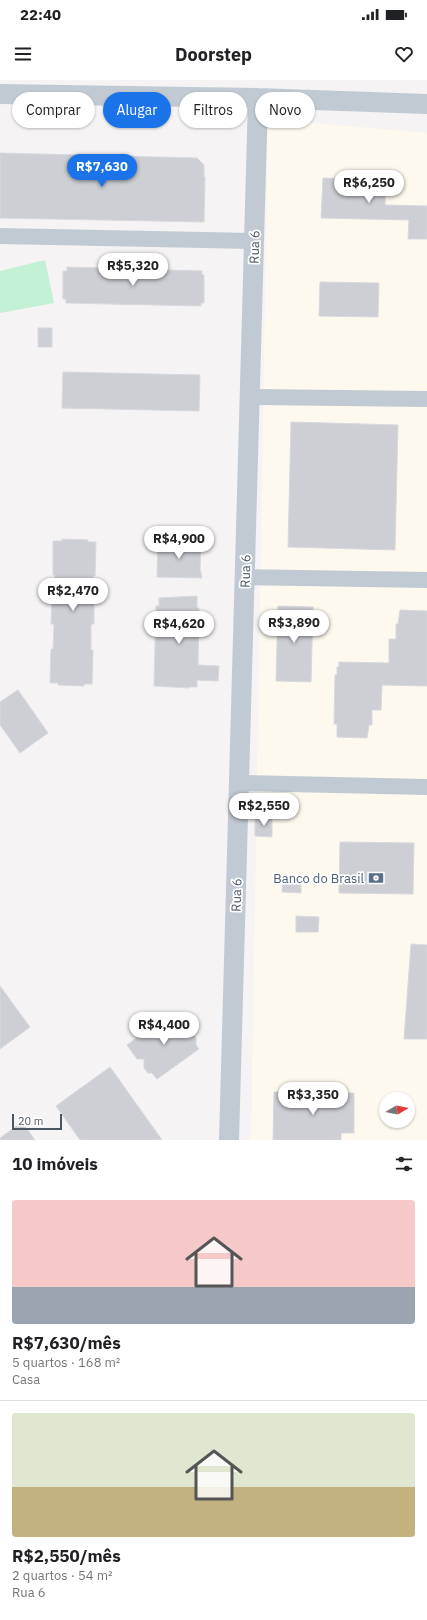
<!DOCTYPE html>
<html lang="pt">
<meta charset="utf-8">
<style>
:root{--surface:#fff;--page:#f6f6f6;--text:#202124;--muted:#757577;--line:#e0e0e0;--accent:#1a73e8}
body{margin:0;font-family:"IBM Plex Sans",sans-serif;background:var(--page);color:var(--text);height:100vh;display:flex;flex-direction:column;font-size:15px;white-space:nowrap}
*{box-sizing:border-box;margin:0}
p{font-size:13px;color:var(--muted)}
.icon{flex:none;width:22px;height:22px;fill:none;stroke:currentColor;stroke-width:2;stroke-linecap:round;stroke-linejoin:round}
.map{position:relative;height:1060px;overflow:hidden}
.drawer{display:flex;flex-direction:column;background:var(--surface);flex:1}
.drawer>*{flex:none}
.banner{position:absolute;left:12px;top:12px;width:403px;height:36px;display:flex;gap:8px}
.needle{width:26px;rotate:80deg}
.controls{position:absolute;left:379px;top:1012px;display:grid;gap:8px}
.controls a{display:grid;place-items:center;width:36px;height:36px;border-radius:50%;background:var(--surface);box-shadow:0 1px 3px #0004;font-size:20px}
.scale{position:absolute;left:12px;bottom:10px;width:50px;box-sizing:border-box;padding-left:4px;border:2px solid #4a5661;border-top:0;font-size:11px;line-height:14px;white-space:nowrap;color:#4a5661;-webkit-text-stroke:3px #fff;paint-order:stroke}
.price{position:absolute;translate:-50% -34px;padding:0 9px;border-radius:14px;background:#fff;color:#222;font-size:13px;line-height:26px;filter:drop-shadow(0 1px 2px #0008)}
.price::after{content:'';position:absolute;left:50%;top:24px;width:12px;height:9px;margin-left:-6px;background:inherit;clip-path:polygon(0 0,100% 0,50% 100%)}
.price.selected{background:var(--accent);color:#fff}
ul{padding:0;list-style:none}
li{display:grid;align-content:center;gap:8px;height:212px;padding:0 12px}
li+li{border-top:1px solid var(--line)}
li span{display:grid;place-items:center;height:124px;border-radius:4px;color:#555}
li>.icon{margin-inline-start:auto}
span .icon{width:72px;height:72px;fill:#fffc;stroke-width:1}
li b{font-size:17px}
h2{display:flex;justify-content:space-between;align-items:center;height:48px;padding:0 12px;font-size:17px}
.chip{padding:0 14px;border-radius:18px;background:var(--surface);box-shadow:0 1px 3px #0004;font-size:14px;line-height:36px}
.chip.selected{background:var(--accent);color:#fff}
.status{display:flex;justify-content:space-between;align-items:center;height:28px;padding:0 20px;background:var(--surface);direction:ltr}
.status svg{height:11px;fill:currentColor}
header{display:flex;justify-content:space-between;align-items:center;height:52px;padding:0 12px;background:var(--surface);font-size:18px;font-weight:800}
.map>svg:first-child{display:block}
.commercial{fill:#fdf9ef;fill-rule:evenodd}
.green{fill:#c3f1d5}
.building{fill:#cdcfd5;stroke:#d7d9de}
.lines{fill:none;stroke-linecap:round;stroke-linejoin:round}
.minor{stroke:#c1cad2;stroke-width:16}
.tertiary{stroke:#c1cad2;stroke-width:20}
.labels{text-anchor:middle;stroke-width:3.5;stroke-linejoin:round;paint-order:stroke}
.street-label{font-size:13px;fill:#4a5661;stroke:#fff}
.service-label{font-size:13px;fill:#4e5e75;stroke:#fff;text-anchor:end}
</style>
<div class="status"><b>22:40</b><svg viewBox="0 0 49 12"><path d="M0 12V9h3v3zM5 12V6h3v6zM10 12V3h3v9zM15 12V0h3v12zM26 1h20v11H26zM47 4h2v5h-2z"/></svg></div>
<header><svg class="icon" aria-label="menu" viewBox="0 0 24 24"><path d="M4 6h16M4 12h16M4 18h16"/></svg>Doorstep<svg class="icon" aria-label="heart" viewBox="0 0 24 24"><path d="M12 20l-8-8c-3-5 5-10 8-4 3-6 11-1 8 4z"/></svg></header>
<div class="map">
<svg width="427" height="1060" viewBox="0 0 427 1060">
<rect width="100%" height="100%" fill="#f5f3f3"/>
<path class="commercial" d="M 268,39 L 427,53 L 427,1060 L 251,1060 ZM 386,1019 L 408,1019 L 408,1041 L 386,1041 Z"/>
<path class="green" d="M 45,180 L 54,223 L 0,233 L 0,191 Z"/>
<path class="building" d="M 0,73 L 197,78 L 204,85 L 204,97 L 205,97 L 204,142 L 0,138 Z
M 323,98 L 386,100 L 385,125 L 427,126 L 427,159 L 408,159 L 409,140 L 321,138 Z
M 67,187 L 202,191 L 202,195 L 204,195 L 204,223 L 201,223 L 201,226 L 66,223 L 66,219 L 63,219 L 63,191 L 67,191 Z
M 320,202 L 379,203 L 378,237 L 319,236 Z
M 38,248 L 52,248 L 52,267 L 38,267 Z
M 63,292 L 200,295 L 199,331 L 62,328 Z
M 291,342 L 398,345 L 395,470 L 288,467 Z
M 62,459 L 88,460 L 88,462 L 96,462 L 95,496 L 93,496 L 92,522 L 94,522 L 94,544 L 91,544 L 91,570 L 93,570 L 92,604 L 84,604 L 84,606 L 58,605 L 58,603 L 50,603 L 51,569 L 53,569 L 54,544 L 51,544 L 52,520 L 54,520 L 55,495 L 53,495 L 53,461 L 62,461 Z
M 167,462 L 201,464 L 200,489 L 202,498 L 157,497 L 158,463 L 167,463 Z
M 197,516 L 197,528 L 199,528 L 198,585 L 219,586 L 218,601 L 197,600 L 197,607 L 189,607 L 189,608 L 154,606 L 156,526 L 159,526 L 159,518 Z
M 278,526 L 313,527 L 311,602 L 276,601 Z
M 400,530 L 427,531 L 427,606 L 382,605 L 381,630 L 372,630 L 372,645 L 369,645 L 367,658 L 337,657 L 337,644 L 334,644 L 335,595 L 337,595 L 337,587 L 339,587 L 339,582 L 389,583 L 389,559 L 396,559 L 396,544 L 398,544 Z
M 18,610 L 48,653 L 20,673 L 0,645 L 0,622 Z
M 255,737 L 272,737 L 272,757 L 255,756 Z
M 340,762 L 414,763 L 413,814 L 339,813 Z
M 283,797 L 301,798 L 301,813 L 282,812 Z
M 296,836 L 319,837 L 318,852 L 296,852 Z
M 411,864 L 427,865 L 427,959 L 404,959 Z
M 0,906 L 30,947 L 0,969 Z
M 172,932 L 177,938 L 182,939 L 185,944 L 184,952 L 192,953 L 196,958 L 196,965 L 199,969 L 157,999 L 152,993 L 148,993 L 144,988 L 144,979 L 137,979 L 127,965 Z
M 110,987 L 162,1060 L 80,1060 L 56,1026 Z
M 274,1012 L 354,1013 L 354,1053 L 341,1053 L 341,1060 L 273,1060 Z
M 22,1042 L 35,1060 L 0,1060 L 0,1058 Z"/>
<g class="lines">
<path class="minor" d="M 0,156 L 254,161
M 250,317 L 427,319
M 245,497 L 427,500
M 239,703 L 427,707"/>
<path class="tertiary" d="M 0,14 L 258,18 L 427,24
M 229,1060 L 258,18"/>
</g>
<defs>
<g id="bank-bare" transform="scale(1.2)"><path d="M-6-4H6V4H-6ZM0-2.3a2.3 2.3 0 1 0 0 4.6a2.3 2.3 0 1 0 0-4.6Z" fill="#5c6f8a" stroke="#fff" stroke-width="2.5" paint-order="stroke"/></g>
</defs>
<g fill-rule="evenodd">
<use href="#bank-bare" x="376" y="798"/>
</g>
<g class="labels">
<g class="street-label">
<text transform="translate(254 167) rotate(-88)" y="5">Rua 6</text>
<text transform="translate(245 491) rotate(-88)" y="5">Rua 6</text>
<text transform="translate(236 815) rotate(-88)" y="5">Rua 6</text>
</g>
<g class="service-label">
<text x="364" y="803">Banco do Brasil</text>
</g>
</g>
</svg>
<div class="controls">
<a><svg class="needle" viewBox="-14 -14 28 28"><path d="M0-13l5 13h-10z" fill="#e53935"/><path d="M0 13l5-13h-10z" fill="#757577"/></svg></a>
</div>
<div class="scale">20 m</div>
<b class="price selected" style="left:102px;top:108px">R$7,630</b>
<b class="price" style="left:369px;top:124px">R$6,250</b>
<b class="price" style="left:133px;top:207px">R$5,320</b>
<b class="price" style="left:179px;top:480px">R$4,900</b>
<b class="price" style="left:73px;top:532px">R$2,470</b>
<b class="price" style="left:294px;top:564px">R$3,890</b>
<b class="price" style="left:179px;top:565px">R$4,620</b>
<b class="price" style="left:264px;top:747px">R$2,550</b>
<b class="price" style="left:164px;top:966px">R$4,400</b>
<b class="price" style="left:313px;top:1036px">R$3,350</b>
<div class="banner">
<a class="chip">Comprar</a>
<a class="chip selected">Alugar</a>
<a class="chip">Filtros</a>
<a class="chip">Novo</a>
</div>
</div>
<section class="drawer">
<h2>10 imóveis<svg class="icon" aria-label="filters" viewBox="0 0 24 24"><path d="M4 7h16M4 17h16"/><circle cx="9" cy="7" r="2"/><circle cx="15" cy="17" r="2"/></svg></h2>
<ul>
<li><span style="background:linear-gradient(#f6c9c9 70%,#9aa5b1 0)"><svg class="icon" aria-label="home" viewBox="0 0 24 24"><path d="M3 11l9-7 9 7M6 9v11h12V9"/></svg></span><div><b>R$7,630/mês</b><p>5 quartos · 168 m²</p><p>Casa</p></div></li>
<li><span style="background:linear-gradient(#dfe7d0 60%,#c2b280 0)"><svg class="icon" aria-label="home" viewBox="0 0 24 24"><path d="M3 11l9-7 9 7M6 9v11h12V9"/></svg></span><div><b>R$2,550/mês</b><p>2 quartos · 54 m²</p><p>Rua 6</p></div></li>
</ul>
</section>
